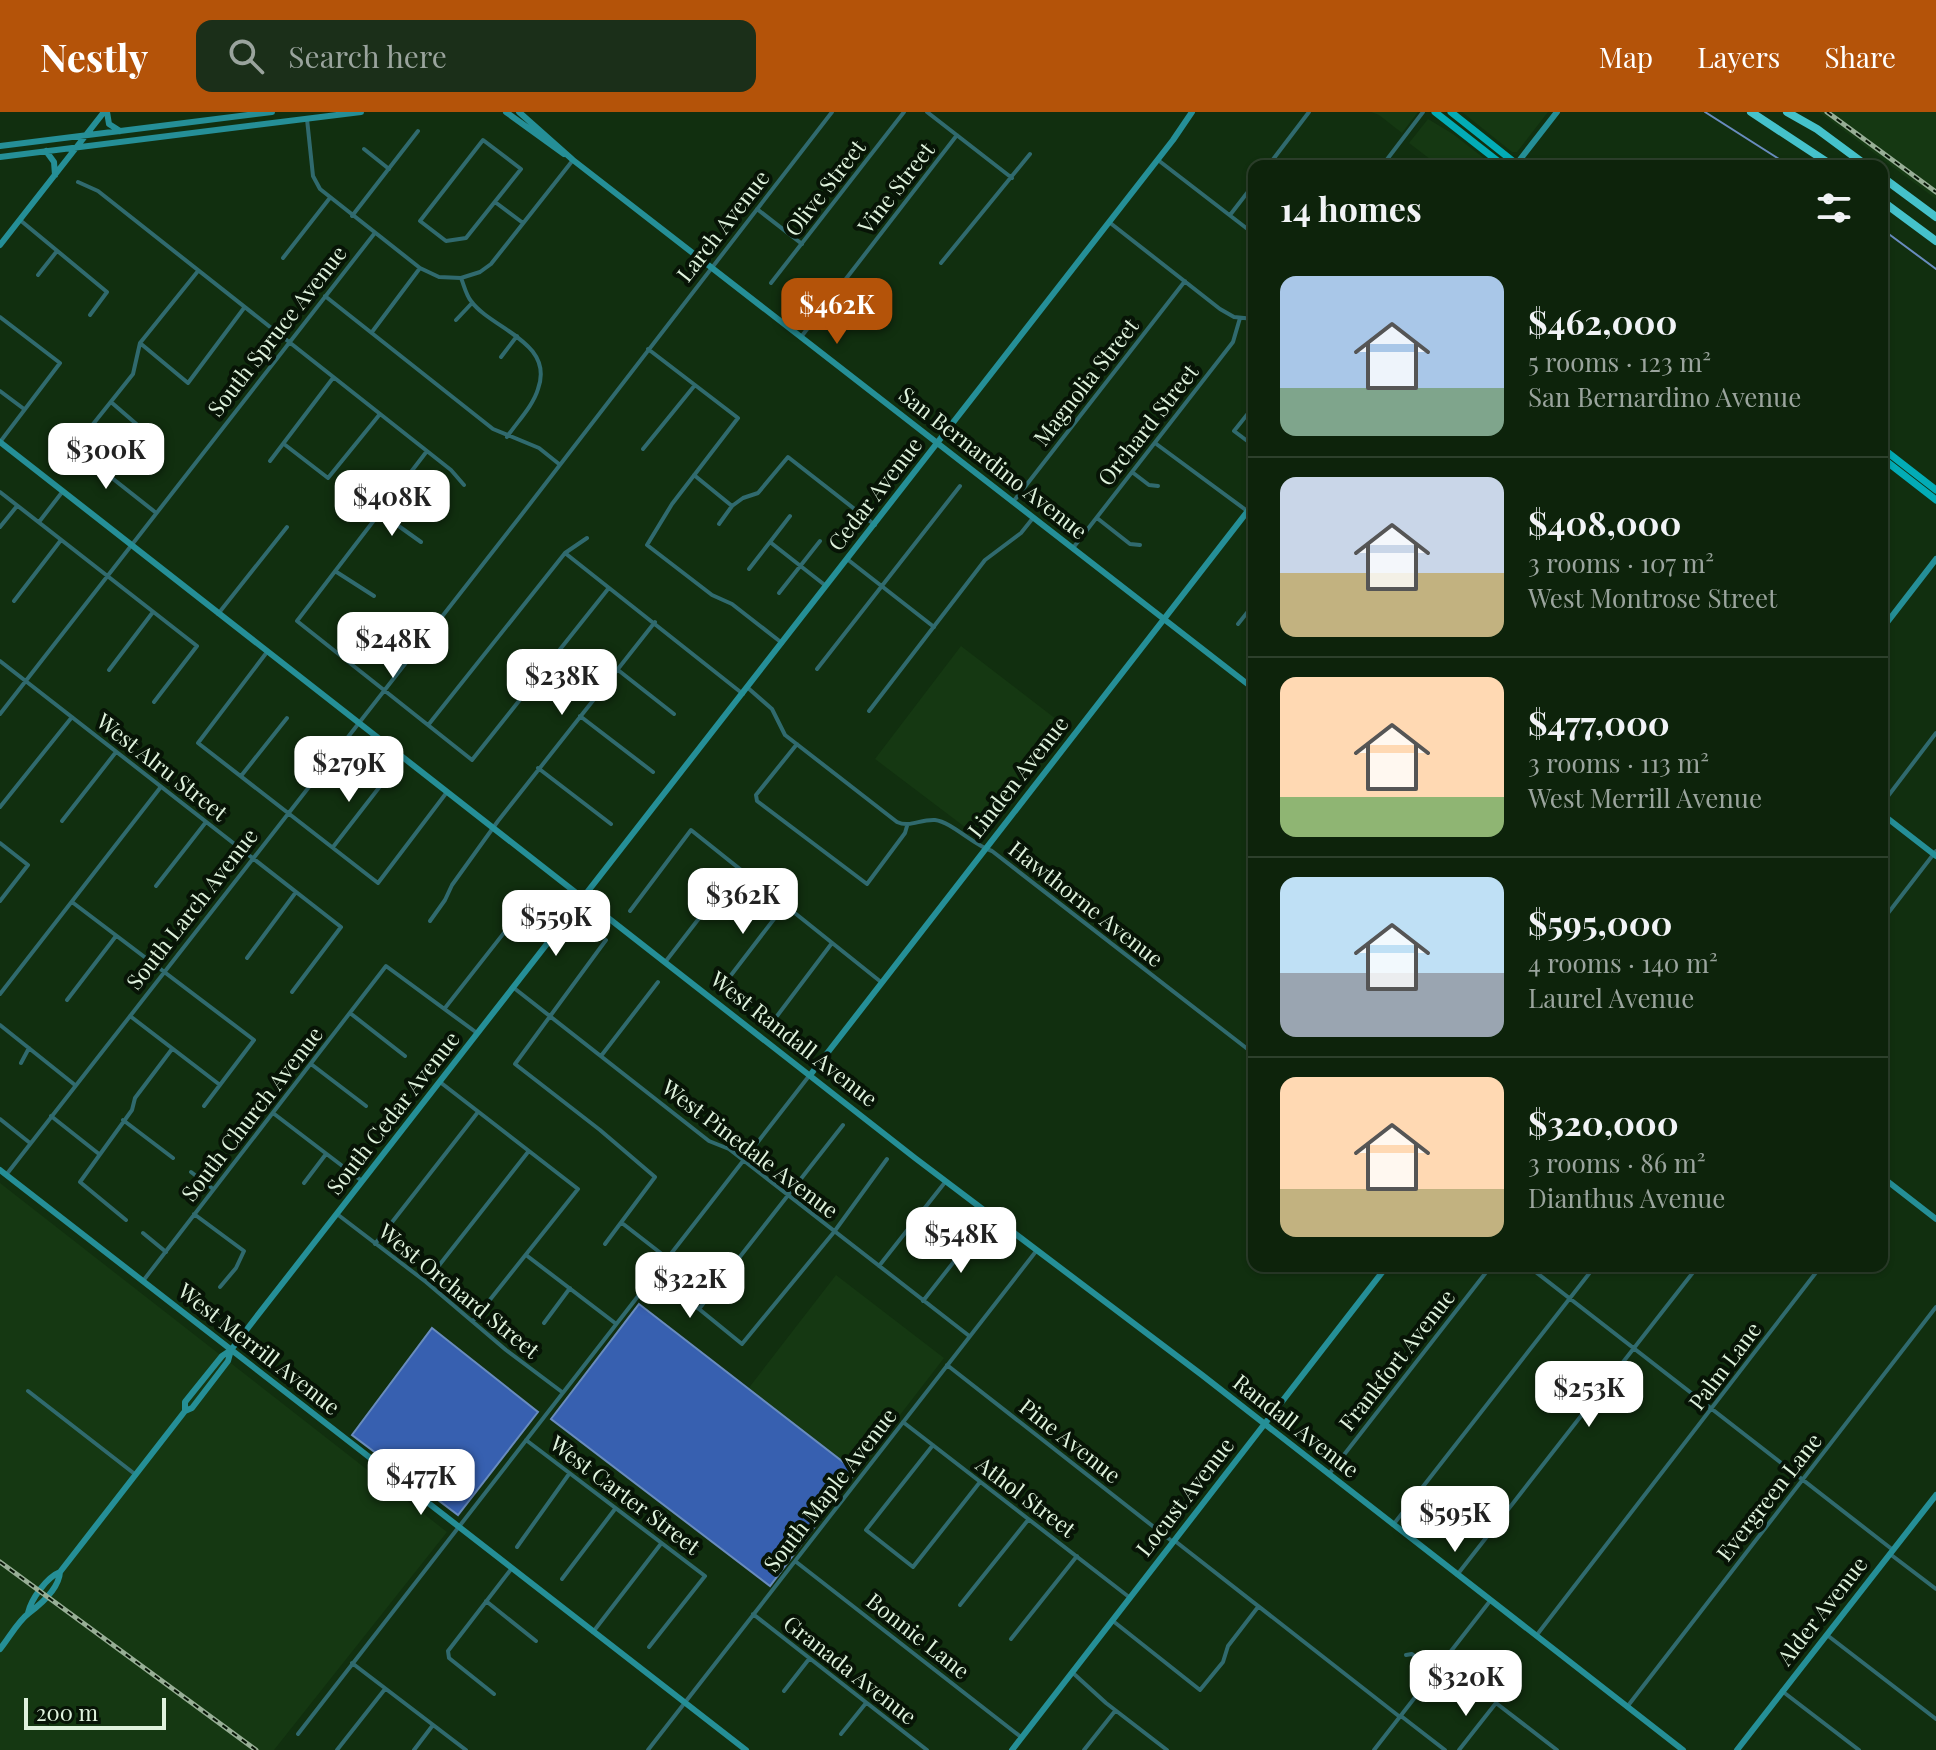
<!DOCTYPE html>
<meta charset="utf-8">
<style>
:root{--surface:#0d230b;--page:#1b2f19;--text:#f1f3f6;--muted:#9aa49d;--line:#2d402c;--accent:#b45309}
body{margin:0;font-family:"Playfair Display",serif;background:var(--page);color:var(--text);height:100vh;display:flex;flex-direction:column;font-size:30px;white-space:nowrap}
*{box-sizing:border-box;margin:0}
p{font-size:26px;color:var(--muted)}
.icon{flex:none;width:44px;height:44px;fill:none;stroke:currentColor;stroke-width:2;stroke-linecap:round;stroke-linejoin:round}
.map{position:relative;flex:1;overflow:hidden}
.sheet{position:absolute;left:1248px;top:48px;width:640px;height:1112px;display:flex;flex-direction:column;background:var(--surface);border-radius:16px;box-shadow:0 2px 6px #0004,0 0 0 2px var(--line)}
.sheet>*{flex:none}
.scale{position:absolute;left:24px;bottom:20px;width:142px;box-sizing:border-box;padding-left:8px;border:4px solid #dff2dd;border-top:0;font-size:22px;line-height:28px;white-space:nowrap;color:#dff2dd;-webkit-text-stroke:6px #071406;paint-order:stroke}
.price{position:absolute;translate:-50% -68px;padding:0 18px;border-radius:16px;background:#fff;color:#222;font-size:26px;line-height:52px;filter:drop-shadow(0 2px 4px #0008)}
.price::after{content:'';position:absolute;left:50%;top:48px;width:24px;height:18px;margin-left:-12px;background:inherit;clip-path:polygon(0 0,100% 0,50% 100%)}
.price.selected{background:var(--accent);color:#fff}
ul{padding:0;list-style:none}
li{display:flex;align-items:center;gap:24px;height:200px;padding:0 32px}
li+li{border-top:2px solid var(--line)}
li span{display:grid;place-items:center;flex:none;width:224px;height:160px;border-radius:16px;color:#555}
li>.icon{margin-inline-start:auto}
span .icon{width:96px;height:96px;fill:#fffc;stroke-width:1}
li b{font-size:34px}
h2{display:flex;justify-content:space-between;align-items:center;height:96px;padding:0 32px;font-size:34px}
header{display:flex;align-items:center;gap:48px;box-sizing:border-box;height:112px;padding:0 40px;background:var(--accent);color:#fff}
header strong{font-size:38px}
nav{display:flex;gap:44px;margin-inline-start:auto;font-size:28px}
.search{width:560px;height:72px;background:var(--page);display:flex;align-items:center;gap:20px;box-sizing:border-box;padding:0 28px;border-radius:16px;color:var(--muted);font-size:30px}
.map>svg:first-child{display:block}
.built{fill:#153812}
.water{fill:#3760b0;stroke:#698cbe;stroke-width:2}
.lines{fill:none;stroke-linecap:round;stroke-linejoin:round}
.stream{stroke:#698cbe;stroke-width:2}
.street{stroke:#306a6e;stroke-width:4}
.secondary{stroke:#258f97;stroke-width:6}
.primary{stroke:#03acb6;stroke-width:7}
.highway{stroke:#45c2cb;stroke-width:8}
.rail-casing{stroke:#97ae95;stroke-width:5}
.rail{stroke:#071406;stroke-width:2;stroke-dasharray:6;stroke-linecap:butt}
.labels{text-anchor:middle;stroke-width:8;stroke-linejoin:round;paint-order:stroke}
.street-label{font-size:22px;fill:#dff2dd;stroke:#071406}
</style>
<header>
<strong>Nestly</strong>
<div class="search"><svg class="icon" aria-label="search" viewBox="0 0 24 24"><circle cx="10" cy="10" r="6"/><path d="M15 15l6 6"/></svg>Search here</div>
<nav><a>Map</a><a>Layers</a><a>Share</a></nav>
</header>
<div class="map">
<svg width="1936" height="1638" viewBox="0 0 1936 1638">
<rect width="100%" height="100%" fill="#112f0f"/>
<path class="built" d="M 1371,0 L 1418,0 L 1402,21 L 1379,3 Z
M 1462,0 L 1548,0 L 1517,40 L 1512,40 Z
M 1819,0 L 1936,0 L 1936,87 Z
M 1428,7 L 1453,22 L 1494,54 L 1426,54 L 1430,47 L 1409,31 Z
M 961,534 L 1069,617 L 982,728 L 875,647 Z
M 0,1071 L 447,1420 L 274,1638 L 0,1638 Z
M 836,1163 L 944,1246 L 856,1360 L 748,1277 Z"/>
<path class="water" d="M 639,1192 L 856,1360 L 770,1474 L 551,1307 Z
M 432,1216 L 538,1300 L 458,1403 L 352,1323 Z"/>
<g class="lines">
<path class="stream" d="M 1705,0 L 1790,54
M 1882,117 L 1936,157"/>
<path class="street" d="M 927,0 L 1012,66
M 307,7 L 313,64 L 320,77 L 420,156 L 439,165 L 461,166 L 480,160 L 491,152 L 573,48
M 483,28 L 521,57 L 466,126 L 446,129 L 420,109 Z
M 364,37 L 389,57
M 1158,48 L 1254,122
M 1268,54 L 1309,0
M 1382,54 L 1423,0
M 78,70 L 98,79 L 451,358 L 464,373
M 495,90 L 523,111
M 757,97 L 802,132
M 1230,103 L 1254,72
M 352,104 L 418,19
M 20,108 L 107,180 L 90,203
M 1109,110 L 1220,197 L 1234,205 L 1254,207
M 283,146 L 329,87
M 941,151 L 1030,42
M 38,163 L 57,139
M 461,166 C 464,173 466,183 471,189 C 491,217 555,230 538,277 C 533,294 517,310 507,325
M 771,171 L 904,0
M 839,176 L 861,193
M 325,184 L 493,317 L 539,336 L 559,352
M 0,205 L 60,251 L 0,330
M 456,208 L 472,191
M 372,220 L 420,156
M 801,225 L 957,23
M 140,231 L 188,271 L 244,196
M 648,237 L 738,306 L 672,392 L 647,433 L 712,483 L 732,492 L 782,531
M 501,245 L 517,224
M 0,279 L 24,297
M 111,290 L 141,316
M 1254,294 L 1234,319 L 1254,334
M 1155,331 L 1254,404
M 284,332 L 328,366 L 380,302
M 643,337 L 695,273
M 427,339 L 297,509 L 472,648 L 608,477
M 270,349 L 333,266
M 1132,360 L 1149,373 L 1158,374
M 694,363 L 732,394
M 0,380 L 197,534 L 154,590
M 1013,390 L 1185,169
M 155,400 L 74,336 L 133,262 L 140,231 L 198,159
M 379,400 L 421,430
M 1097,406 L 1130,432 L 1140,433
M 39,410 L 63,379
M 719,412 L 732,394 L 743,386 L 758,381 L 788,345 L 875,413
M 0,415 L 17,394
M 770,430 L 790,404
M 1073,436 L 1233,230 L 1240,206
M 565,441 L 743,582
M 847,447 L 934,515
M 749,457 L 770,430 L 826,474
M 335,459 L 374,484
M 779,481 L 820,429
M 14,489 L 61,428
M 218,502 L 287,415
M 1238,512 L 1254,492
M 267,540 L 198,631 L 378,771 L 447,680
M 0,549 L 341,815 L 292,880
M 817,557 L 960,374
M 109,558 L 153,500
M 618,558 L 674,602
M 748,576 L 772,597 L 785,623 L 897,710 C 910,716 920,707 935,708 C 952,710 973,733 992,739 L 1254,942
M 869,599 L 985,448 L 1021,421 L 1033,406
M 0,602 L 374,122
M 580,604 L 653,660
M 429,612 L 565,441 L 587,426
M 797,632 L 756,683 L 757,689 L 867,772 L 905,721 L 907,714
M 538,656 L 611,712
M 241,664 L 287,606
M 1882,692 L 1936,621
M 0,695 L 72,605
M 62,709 L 116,640
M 0,731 L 28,753 L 0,789
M 333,735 L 388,664
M 156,774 L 206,710
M 72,790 L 254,928 L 204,994
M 630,799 L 691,718 L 881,870
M 430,809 L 445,788 L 452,773 L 498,709 L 655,510
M 1882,809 L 1936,739
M 247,846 L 296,780
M 666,849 L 738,756
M 725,871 L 784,794
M 514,876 L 709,1029 L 729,1037 L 968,1223
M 0,882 L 160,676
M 67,888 L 116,824
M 445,896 L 525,794
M 350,901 L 405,944
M 130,904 L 220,973
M 774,908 L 832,831
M 0,913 L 75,973
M 601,944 L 658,870
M 21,951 L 29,936
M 311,952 L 366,994
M 440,970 L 578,1077 L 473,1209
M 273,1001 L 362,1069
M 51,1004 L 99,1042
M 0,1007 L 30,1031
M 123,1008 L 173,1046
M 191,1060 L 213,1077
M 6,1063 L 519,406 L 832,0
M 304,1071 L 326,1042
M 194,1102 L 244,1139 L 236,1156 L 220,1175
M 337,1102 L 426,1170 L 506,1238 L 562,1280
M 126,1108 L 80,1070 L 132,998 L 135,986 L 172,937
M 622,1111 L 667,1146
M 143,1121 L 166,1140
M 375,1132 L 478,1000
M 605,1132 L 655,1065 L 600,1018 L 515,952 L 606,828
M 526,1143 L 615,1211
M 879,1154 L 946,1069
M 1528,1154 L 1893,1438
M 651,1167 L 699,1197 L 742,1232 L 834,1120 L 887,1047
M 143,1169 L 386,854 L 477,921
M 426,1170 L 528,1040
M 923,1189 L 978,1119
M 699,1197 L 843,1013
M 544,1211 L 570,1176
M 947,1253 L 1173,1430
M 28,1279 L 136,1363
M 903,1310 L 1129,1485
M 526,1328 L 705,1464 L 649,1535
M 933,1333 L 866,1418 L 913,1455 L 980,1370
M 1329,1362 L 1491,1154
M 1393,1413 L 1595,1154
M 1175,1429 L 1400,1605
M 517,1435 L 569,1362
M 1890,1442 L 1936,1477
M 795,1449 L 1021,1625
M 1457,1463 L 1698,1154
M 562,1467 L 615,1397
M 486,1489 L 536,1529
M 960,1493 L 1028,1408
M 753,1502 L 927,1638
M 1113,1509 L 1200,1578 L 1223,1550 L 1228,1534 L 1258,1495
M 593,1520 L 660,1433
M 1827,1523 L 1936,1607
M 1536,1524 L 1821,1154
M 1011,1527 L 1077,1444
M 1406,1543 L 1412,1542 L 1435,1560
M 352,1551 L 466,1638
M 1073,1561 L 1106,1591 L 1167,1638
M 784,1579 L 809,1547
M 1782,1579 L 1859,1638
M 494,1582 L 449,1546 L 448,1539 L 512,1456
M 1627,1595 L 1936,1195
M 1401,1604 L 1445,1638
M 298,1622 L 809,964
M 841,1622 L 866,1591
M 337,1638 L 385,1577
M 414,1638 L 433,1613
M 648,1638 L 1037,1138
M 1084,1638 L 1115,1599
M 1374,1638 L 1490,1489
M 1459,1638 L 1496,1591 L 1557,1638"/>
<path class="secondary" d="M 107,0 L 109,12 L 120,19
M 506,0 L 564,42
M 519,0 L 573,48 L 1254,577
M 0,34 L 272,0
M 46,39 L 54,50 L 55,63
M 0,45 L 361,0
M 1515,54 L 1557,0
M 0,133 L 104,0
M 0,330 L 915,1046 L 1202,1263 L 1683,1638
M 1882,517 L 1936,447
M 1882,702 L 1936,744
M 811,962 L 1254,391
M 0,1058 L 746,1638
M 1882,1065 L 1936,1107
M 185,1299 L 185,1290 L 222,1244 L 231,1238
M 28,1501 C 31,1487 47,1465 60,1460
M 0,1537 C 9,1526 18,1509 29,1501 C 41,1492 59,1476 60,1460 L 185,1299 L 192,1296 L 228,1249 L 231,1238 L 254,1208 L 1173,28 L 1192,0
M 1012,1638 L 1387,1154
M 1737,1638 L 1936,1383"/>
<path class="primary" d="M 1435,0 L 1504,54
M 1451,0 L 1519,54
M 1882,336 L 1936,378
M 1882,346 L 1936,388"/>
<path class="highway" d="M 1751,0 L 1833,54
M 1787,0 L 1817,17 L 1867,54
M 1882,65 L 1936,105
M 1882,89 L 1936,129"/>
<g class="rail-casing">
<path id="rail" d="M 1827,0 L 1936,80
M 0,1450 L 256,1638"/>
</g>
<use href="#rail" class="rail"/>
</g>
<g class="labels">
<g class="street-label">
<text transform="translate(825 76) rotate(-52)" y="8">Olive Street</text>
<text transform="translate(896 76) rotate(-52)" y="8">Vine Street</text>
<text transform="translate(723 114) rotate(-52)" y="8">Larch Avenue</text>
<text transform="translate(277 219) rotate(-52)" y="8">South Spruce Avenue</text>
<text transform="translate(1086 270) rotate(-52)" y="8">Magnolia Street</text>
<text transform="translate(1148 313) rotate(-52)" y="8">Orchard Street</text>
<text transform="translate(993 351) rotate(38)" y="8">San Bernardino Avenue</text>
<text transform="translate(875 382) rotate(-52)" y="8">Cedar Avenue</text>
<text transform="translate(162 655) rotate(38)" y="8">West Alru Street</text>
<text transform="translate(1018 665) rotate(-52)" y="8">Linden Avenue</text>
<text transform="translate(1086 792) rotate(38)" y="8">Hawthorne Avenue</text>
<text transform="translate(192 797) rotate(-52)" y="8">South Larch Avenue</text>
<text transform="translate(794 927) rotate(38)" y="8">West Randall Avenue</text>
<text transform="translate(393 1001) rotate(-52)" y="8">South Cedar Avenue</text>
<text transform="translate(252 1002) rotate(-52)" y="8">South Church Avenue</text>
<text transform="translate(750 1037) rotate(37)" y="8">West Pinedale Avenue</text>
<text transform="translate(459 1179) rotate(39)" y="8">West Orchard Street</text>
<text transform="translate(259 1237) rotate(38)" y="8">West Merrill Avenue</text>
<text transform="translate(1397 1248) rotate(-52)" y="8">Frankfort Avenue</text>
<text transform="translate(1725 1254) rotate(-53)" y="8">Palm Lane</text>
<text transform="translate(1296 1314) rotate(38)" y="8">Randall Avenue</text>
<text transform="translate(1070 1329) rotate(38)" y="8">Pine Avenue</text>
<text transform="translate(830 1378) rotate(-52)" y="8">South Maple Avenue</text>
<text transform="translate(625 1383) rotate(37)" y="8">West Carter Street</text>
<text transform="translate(1026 1385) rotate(37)" y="8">Athol Street</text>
<text transform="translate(1185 1385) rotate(-52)" y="8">Locust Avenue</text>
<text transform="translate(1769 1385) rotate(-52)" y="8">Evergreen Lane</text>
<text transform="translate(1822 1499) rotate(-52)" y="8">Alder Avenue</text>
<text transform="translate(918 1524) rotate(38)" y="8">Bonnie Lane</text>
<text transform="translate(850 1558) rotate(38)" y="8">Granada Avenue</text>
</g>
</g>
</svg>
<div class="scale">200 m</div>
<b class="price selected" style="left:837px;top:234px">$462K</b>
<b class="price" style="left:106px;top:379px">$300K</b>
<b class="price" style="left:392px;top:426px">$408K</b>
<b class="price" style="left:393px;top:568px">$248K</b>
<b class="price" style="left:562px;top:605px">$238K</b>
<b class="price" style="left:349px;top:692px">$279K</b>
<b class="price" style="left:743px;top:824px">$362K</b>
<b class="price" style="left:556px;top:846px">$559K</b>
<b class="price" style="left:961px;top:1163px">$548K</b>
<b class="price" style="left:690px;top:1208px">$322K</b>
<b class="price" style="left:1589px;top:1317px">$253K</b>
<b class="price" style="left:421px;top:1405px">$477K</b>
<b class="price" style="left:1455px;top:1442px">$595K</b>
<b class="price" style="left:1466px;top:1606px">$320K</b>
<section class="sheet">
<h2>14 homes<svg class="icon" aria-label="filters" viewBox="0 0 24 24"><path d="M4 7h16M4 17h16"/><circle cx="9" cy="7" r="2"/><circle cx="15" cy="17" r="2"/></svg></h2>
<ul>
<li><span style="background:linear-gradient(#a9c7e8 70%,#7fa58c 0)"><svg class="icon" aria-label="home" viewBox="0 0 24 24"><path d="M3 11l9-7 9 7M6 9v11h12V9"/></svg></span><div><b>$462,000</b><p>5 rooms · 123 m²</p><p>San Bernardino Avenue</p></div></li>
<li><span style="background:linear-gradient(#c9d6e8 60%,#c2b280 0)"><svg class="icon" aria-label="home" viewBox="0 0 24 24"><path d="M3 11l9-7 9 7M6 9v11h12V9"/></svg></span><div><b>$408,000</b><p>3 rooms · 107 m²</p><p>West Montrose Street</p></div></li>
<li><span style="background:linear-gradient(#ffd9b3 75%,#8fb573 0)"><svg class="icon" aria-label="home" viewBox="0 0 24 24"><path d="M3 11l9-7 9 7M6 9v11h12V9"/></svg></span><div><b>$477,000</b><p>3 rooms · 113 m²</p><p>West Merrill Avenue</p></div></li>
<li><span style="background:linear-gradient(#bfe0f5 60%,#9aa5b1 0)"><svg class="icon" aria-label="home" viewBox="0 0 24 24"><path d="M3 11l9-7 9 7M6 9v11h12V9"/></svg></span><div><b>$595,000</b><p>4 rooms · 140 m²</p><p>Laurel Avenue</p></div></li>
<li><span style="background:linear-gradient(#ffd9b3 70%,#c2b280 0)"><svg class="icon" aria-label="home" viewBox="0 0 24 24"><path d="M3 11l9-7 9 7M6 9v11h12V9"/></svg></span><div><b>$320,000</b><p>3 rooms · 86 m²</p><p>Dianthus Avenue</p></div></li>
</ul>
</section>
</div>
